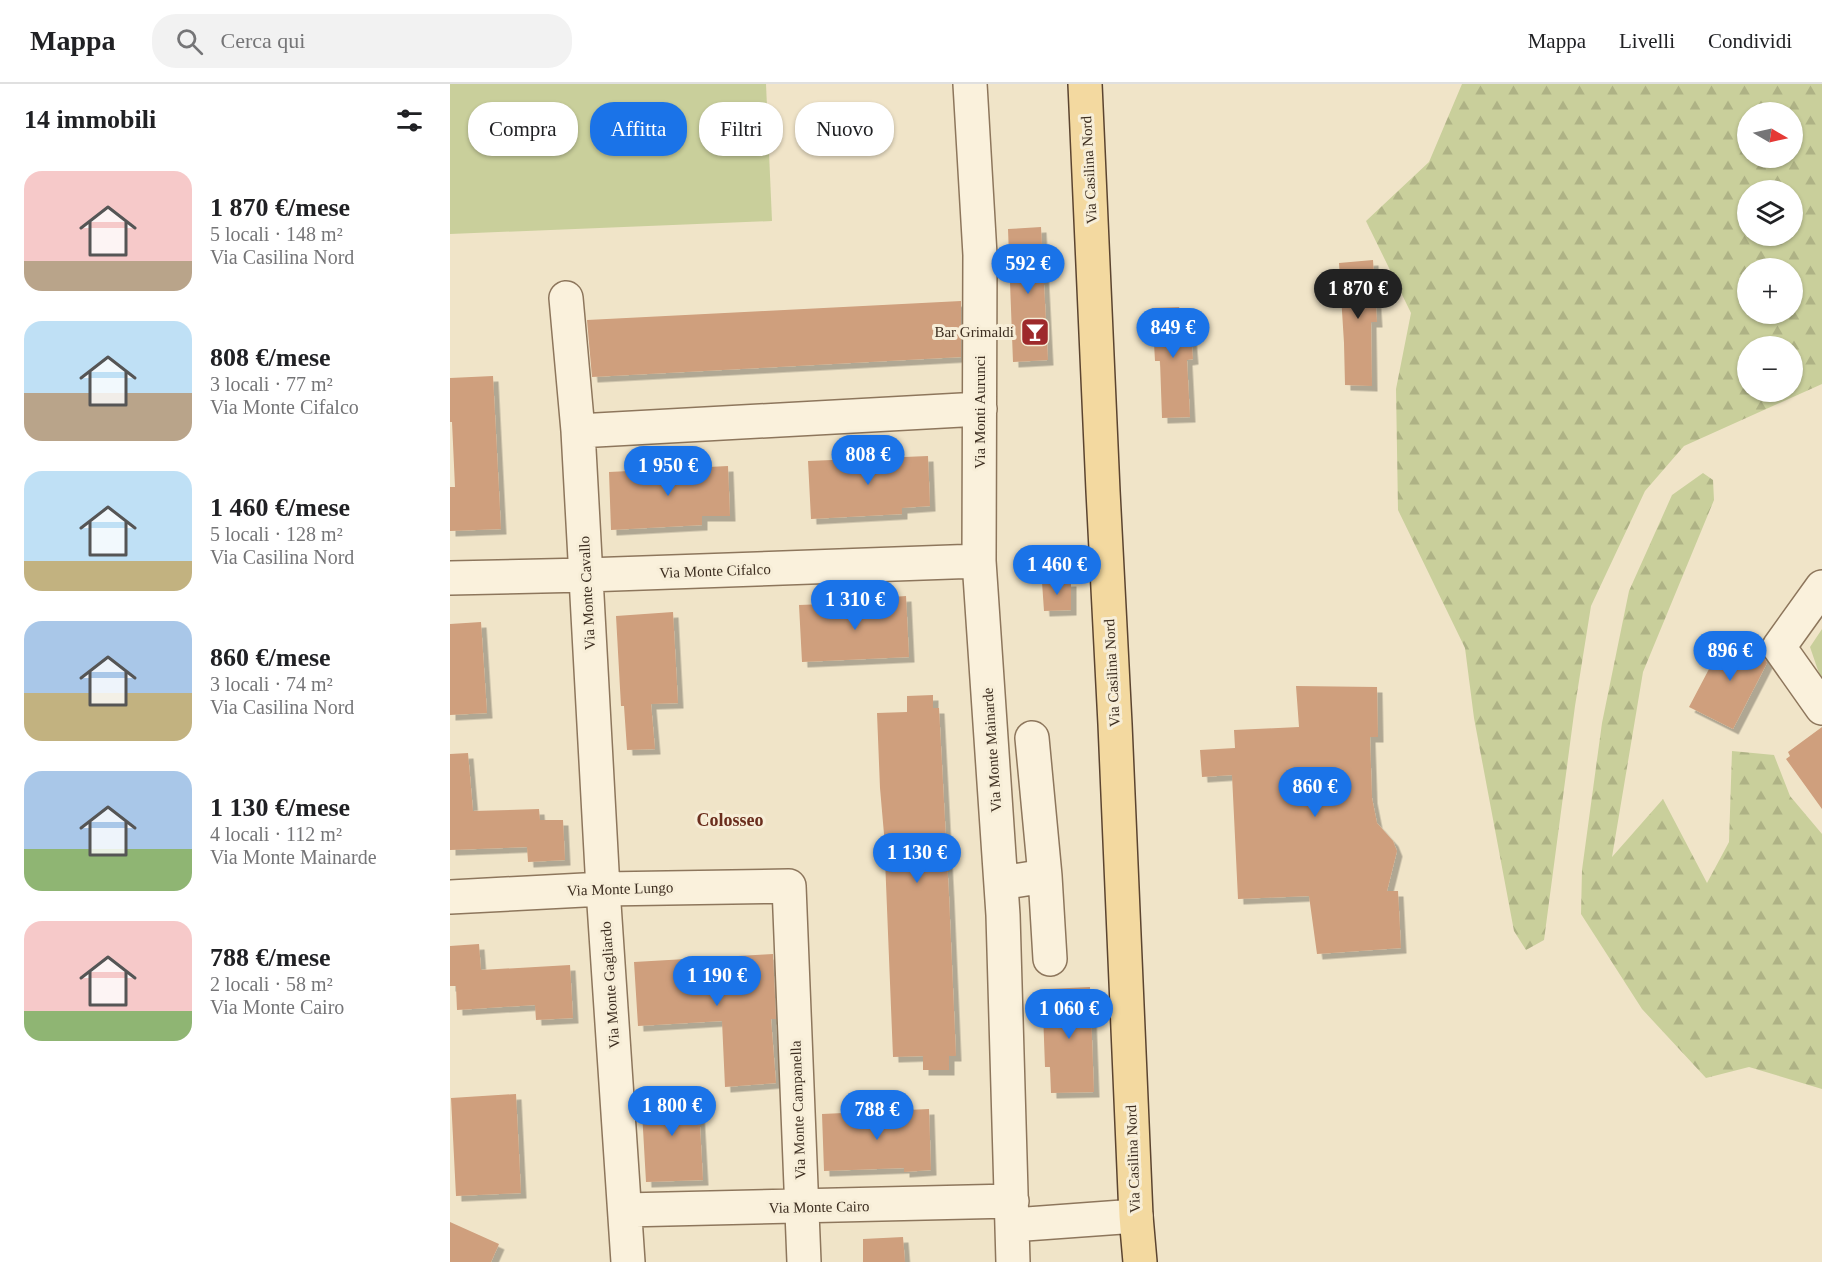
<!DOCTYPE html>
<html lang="it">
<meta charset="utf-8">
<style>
:root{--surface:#fff;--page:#f2f2f2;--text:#202124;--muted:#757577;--line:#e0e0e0;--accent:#1a73e8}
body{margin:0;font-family:Georgia,serif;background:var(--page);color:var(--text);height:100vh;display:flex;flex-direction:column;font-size:22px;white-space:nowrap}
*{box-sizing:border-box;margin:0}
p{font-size:20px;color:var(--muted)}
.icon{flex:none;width:33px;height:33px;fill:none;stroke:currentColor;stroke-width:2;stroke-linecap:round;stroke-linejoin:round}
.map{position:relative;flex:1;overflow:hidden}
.drawer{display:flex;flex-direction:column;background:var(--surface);width:450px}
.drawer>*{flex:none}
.hud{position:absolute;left:18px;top:18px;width:570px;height:54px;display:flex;gap:12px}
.needle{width:39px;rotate:99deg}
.buttons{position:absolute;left:1287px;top:18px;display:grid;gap:12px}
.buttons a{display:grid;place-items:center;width:66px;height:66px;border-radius:50%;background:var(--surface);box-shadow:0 2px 4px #0004;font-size:30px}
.price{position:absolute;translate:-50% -51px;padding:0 14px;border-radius:21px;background:var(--accent);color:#fff;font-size:20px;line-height:39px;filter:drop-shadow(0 2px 3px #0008)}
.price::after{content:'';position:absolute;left:50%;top:36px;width:18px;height:14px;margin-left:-9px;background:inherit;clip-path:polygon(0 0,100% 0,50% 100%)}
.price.current{background:#222;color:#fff}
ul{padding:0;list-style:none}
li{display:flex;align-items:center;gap:18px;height:150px;padding:0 24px}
li span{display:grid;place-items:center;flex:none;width:168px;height:120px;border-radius:18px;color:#555}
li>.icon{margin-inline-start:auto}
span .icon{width:72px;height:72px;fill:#fffc;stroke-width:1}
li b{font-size:26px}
h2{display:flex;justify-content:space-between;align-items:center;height:72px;padding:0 24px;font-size:26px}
.tag{padding:0 21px;border-radius:24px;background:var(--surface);box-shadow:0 2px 4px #0004;font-size:21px;line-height:54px}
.tag.current{background:var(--accent);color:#fff}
header{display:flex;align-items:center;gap:36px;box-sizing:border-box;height:84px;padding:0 30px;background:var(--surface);border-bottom:2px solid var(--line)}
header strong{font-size:28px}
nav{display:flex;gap:33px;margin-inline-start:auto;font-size:21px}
.search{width:420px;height:54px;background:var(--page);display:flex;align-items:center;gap:15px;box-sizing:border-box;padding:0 21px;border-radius:24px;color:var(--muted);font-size:22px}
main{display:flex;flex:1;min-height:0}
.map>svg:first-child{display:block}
.forest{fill:url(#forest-firs);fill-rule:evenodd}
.green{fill:#c9cf9b}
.building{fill:#cf9f7d;filter:url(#shadow)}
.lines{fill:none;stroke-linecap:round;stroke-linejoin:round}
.minor-casing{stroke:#8d765c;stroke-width:36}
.major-casing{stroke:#5b4430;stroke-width:36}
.minor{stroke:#faf1dc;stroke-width:33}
.major{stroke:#f3d9a0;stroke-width:33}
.labels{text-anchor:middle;stroke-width:6;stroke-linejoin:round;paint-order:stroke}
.street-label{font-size:15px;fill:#3d2e20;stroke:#f7eed8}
.poi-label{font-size:15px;fill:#3d2e20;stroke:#f7eed8;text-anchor:end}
.quarter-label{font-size:18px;font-weight:bold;fill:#6b2e1e;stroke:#f7eed8}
</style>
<header>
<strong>Mappa</strong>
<div class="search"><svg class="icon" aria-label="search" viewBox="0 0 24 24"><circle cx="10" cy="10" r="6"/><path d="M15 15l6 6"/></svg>Cerca qui</div>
<nav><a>Mappa</a><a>Livelli</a><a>Condividi</a></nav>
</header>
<main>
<section class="drawer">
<h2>14 immobili<svg class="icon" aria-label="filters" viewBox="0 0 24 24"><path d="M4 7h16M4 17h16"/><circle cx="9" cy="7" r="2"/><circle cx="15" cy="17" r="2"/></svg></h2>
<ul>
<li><span style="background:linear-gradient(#f6c9c9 75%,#b9a48a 0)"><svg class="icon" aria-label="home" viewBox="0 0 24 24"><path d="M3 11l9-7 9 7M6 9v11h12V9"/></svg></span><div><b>1 870 €/mese</b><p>5 locali · 148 m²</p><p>Via Casilina Nord</p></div></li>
<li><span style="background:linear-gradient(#bfe0f5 60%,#b9a48a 0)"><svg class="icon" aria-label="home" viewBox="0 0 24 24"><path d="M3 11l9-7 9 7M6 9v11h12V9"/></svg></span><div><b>808 €/mese</b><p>3 locali · 77 m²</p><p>Via Monte Cifalco</p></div></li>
<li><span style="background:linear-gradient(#bfe0f5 75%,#c2b280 0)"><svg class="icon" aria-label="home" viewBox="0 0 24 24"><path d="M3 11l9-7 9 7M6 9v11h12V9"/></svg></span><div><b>1 460 €/mese</b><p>5 locali · 128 m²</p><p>Via Casilina Nord</p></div></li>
<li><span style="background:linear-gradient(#a9c7e8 60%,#c2b280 0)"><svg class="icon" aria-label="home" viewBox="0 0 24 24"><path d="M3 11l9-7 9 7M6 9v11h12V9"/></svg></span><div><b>860 €/mese</b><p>3 locali · 74 m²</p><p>Via Casilina Nord</p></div></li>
<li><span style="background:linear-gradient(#a9c7e8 65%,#8fb573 0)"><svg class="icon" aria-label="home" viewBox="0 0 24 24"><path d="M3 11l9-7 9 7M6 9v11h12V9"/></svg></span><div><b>1 130 €/mese</b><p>4 locali · 112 m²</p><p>Via Monte Mainarde</p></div></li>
<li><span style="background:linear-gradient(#f6c9c9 75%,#8fb573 0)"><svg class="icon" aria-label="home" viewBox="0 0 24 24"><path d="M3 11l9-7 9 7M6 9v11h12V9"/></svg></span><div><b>788 €/mese</b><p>2 locali · 58 m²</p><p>Via Monte Cairo</p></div></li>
</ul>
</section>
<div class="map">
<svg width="1372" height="1178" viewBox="0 0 1372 1178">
<defs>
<pattern id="forest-firs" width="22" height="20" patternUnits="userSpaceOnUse" patternTransform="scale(1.5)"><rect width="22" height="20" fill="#c9cf9b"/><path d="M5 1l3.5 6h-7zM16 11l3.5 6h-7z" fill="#aeb285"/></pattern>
<filter id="shadow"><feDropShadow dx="5.5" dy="5.5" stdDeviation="0" flood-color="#0004"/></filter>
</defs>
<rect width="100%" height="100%" fill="#f0e4c8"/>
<path class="forest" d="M 1012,0 L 1372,0 L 1372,300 L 1234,362 L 1195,407 L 1141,522 L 1125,622 L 1094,856 L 1076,866 L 1064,847 L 1024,634 L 1015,564 L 948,426 L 946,305 L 961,229 L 916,137 L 979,78 ZM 1298,28 L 1342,28 L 1342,74 L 1298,74 ZM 1298,106 L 1342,106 L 1342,152 L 1298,152 ZM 1298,184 L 1342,184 L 1342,230 L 1298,230 ZM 1298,262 L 1342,262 L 1342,308 L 1298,308 Z
M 1253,389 L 1263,396 L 1264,416 L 1193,588 L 1162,773 L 1213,715 L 1257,799 L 1279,758 L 1282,667 L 1324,671 L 1340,712 L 1372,750 L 1372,1005 L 1299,983 L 1256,994 L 1192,925 L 1131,830 L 1132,786 L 1152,639 L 1179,507 L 1222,411 Z
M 1372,545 L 1372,598 L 1360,563 Z"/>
<path class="green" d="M 0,0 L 316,0 L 322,137 L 0,150 Z"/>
<path class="building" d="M 591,143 L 598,276 L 563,278 L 558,145 Z
M 923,176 L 927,238 L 921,238 L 922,302 L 895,301 L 894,259 L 889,179 Z
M 511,217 L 511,273 L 142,293 L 137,236 Z
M 729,223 L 730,226 L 739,226 L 743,275 L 737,276 L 740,333 L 712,334 L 710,277 L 705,277 L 702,224 Z
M 43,292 L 51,445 L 0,447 L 0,403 L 5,403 L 2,338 L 0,338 L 0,294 Z
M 478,372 L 480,422 L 452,424 L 452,430 L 361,435 L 358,377 Z
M 278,382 L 280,432 L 252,432 L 252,441 L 161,446 L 159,388 Z
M 621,497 L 621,526 L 594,527 L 592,498 Z
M 456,512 L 459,573 L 352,578 L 349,521 L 428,518 L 428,514 Z
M 223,528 L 228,619 L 201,620 L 205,665 L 177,666 L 174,622 L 171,622 L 166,532 Z
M 31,538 L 37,629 L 0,631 L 0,540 Z
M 1278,549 L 1311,567 L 1317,579 L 1283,645 L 1239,623 Z
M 846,602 L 927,603 L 928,653 L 920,653 L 922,714 L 927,739 L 943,757 L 947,767 L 937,807 L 948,807 L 951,864 L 867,870 L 859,812 L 788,815 L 782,691 L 752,693 L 750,666 L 785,664 L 784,646 L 849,643 Z
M 483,611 L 483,624 L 489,624 L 499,812 L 506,972 L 499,972 L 499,986 L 473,986 L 473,972 L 443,973 L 434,750 L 430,704 L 427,629 L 457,628 L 457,612 Z
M 1372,643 L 1372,725 L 1336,675 L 1340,672 L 1338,668 Z
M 18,669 L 23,727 L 89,725 L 90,736 L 113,736 L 115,776 L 78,778 L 77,763 L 0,766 L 0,670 Z
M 29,860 L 31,886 L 120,881 L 123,934 L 86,936 L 85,921 L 7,926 L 6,902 L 0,902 L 0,862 Z
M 323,870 L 326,935 L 321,935 L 326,999 L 275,1003 L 272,937 L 188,942 L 184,878 Z
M 640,903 L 644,1008 L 601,1009 L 600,983 L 595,983 L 593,928 L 599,928 L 598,905 Z
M 248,1007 L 253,1096 L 196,1098 L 191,1010 Z
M 66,1010 L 71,1109 L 6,1112 L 1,1014 Z
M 479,1025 L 481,1086 L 454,1088 L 454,1084 L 374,1087 L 372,1030 Z
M 0,1138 L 49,1160 L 41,1178 L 0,1178 Z
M 453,1153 L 455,1178 L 413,1178 L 413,1155 Z"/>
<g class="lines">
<g class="minor-casing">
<path id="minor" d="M 520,0 L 530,171 L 529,477 L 553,831 L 563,1178
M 116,214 L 128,347 L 153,805 L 178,1178
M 128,347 L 530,325
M 0,494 L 136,491 L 529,477
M 1372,503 L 1329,563 L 1372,624
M 595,792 L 600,875
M 551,799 L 595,792 L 582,654
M 0,813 L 153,805 L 339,802 L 354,1178
M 175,1126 L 562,1117
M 562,1141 L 686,1132"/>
</g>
<g class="major-casing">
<path id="major" d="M 635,0 L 653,407 L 665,640 L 686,1132 L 690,1178"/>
</g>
<use href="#minor" class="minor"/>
<use href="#major" class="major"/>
</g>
<defs>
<g id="bar-square" transform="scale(1.5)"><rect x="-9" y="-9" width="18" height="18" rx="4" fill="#9e2a2b" stroke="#f7eed8"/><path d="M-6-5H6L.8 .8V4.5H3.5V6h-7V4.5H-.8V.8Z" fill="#fff"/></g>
</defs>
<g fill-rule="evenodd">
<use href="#bar-square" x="585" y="248"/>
</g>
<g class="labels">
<g class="street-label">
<text transform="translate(639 86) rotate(-93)" y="5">Via Casilina Nord</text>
<text transform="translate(530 328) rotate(-90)" y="5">Via Monti Aurunci</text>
<text transform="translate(265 487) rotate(-2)" y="5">Via Monte Cifalco</text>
<text transform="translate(137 509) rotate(-93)" y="5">Via Monte Cavallo</text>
<text transform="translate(662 589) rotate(-93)" y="5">Via Casilina Nord</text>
<text transform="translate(542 666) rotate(-94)" y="5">Via Monte Mainarde</text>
<text transform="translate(170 805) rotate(-2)" y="5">Via Monte Lungo</text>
<text transform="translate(160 901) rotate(-94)" y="5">Via Monte Gagliardo</text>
<text transform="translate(348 1026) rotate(-92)" y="5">Via Monte Campanella</text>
<text transform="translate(683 1075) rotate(-92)" y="5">Via Casilina Nord</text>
<text transform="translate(369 1123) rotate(-1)" y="5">Via Monte Cairo</text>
</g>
<g class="poi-label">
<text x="564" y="253">Bar Grimaldi</text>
</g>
<g class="quarter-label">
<text x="280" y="742">Colosseo</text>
</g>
</g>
</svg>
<div class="buttons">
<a><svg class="needle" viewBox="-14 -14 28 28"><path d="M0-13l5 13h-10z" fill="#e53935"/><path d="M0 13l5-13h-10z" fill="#757577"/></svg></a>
<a><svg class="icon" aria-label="layers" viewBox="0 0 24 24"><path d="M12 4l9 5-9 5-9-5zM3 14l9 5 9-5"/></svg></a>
<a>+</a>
<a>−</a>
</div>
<b class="price" style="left:578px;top:211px">592 €</b>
<b class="price current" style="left:908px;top:236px">1 870 €</b>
<b class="price" style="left:723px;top:275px">849 €</b>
<b class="price" style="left:418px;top:402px">808 €</b>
<b class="price" style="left:218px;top:413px">1 950 €</b>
<b class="price" style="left:607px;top:512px">1 460 €</b>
<b class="price" style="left:405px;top:547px">1 310 €</b>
<b class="price" style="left:1280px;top:598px">896 €</b>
<b class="price" style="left:865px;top:734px">860 €</b>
<b class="price" style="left:467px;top:800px">1 130 €</b>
<b class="price" style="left:267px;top:923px">1 190 €</b>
<b class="price" style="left:619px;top:956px">1 060 €</b>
<b class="price" style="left:222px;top:1053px">1 800 €</b>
<b class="price" style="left:427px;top:1057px">788 €</b>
<div class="hud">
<a class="tag">Compra</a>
<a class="tag current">Affitta</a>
<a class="tag">Filtri</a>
<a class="tag">Nuovo</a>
</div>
</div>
</main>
